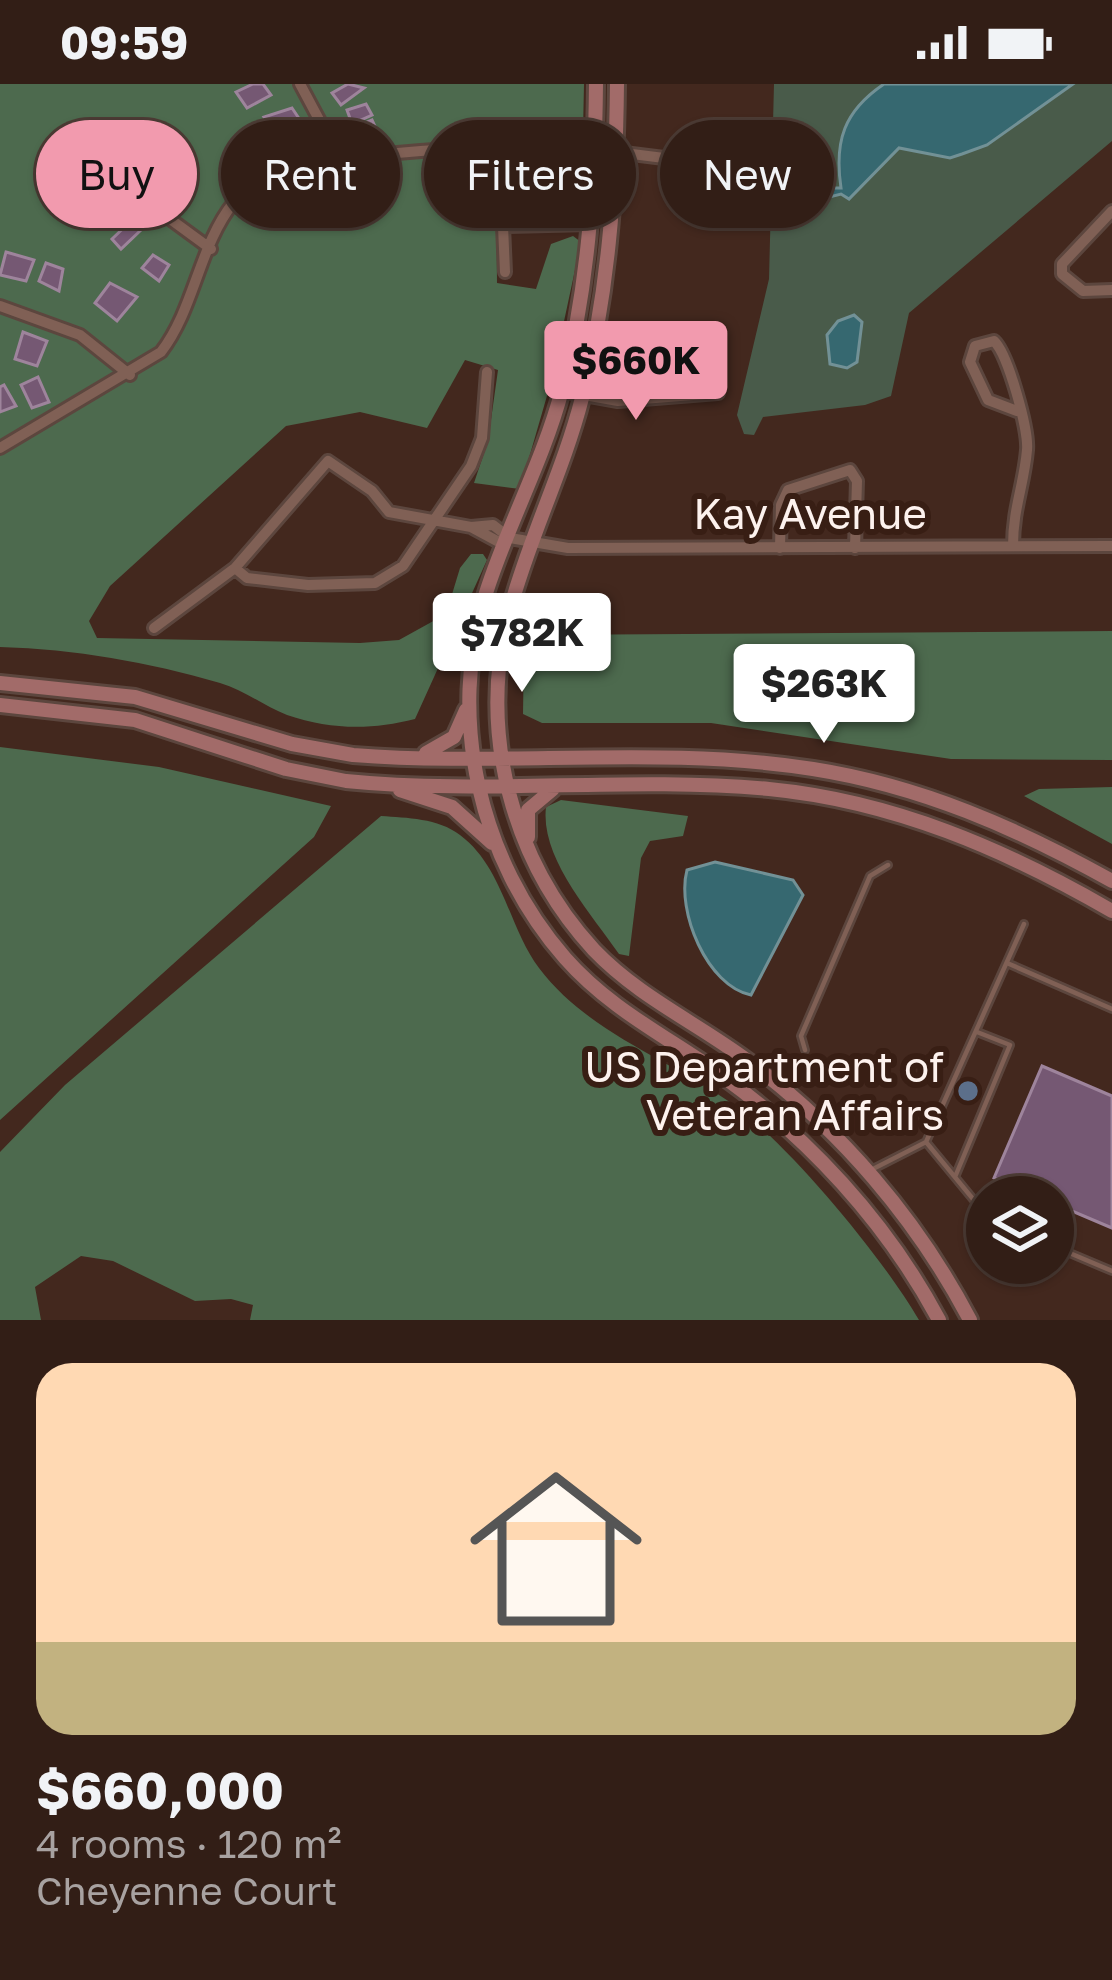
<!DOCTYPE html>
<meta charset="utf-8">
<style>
:root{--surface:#321e16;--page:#3d2b23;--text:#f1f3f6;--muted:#a8a2a1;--line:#4d3c35;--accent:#f29aae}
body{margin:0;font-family:"Golos Text",sans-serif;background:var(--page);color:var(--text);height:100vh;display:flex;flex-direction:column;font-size:45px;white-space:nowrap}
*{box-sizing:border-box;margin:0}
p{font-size:39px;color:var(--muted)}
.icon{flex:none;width:66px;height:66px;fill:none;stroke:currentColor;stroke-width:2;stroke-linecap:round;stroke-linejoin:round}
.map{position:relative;height:1236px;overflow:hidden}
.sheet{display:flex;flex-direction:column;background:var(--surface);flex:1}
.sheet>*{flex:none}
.guide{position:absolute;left:36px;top:36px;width:1041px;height:108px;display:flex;gap:24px}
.fabs{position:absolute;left:966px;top:1092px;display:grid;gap:24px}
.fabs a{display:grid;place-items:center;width:108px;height:108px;border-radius:50%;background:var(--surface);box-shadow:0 3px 9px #0004,0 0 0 3px var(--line);font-size:60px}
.price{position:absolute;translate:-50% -102px;padding:0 27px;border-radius:12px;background:#fff;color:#222;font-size:39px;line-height:78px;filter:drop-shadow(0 3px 6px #0008)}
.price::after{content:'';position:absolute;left:50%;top:72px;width:36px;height:27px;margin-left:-18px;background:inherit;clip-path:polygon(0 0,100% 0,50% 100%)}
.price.on{background:var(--accent);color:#111}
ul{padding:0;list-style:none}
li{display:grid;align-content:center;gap:24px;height:636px;padding:0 36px}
li span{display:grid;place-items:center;height:372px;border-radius:36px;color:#555}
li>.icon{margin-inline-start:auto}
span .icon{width:216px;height:216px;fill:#fffc;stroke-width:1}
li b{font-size:51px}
.chip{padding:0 42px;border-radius:54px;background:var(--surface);box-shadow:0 3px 9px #0004,0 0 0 3px var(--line);font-size:42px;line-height:108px}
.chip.on{background:var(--accent);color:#111}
.status{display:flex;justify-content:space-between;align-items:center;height:84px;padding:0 60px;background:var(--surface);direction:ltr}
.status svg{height:33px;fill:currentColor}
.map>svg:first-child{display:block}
.green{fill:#495b4a}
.forest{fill:#4d6a4e}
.water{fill:#366870;stroke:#729196;stroke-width:3}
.building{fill:#755873;stroke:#9e849c;stroke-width:3}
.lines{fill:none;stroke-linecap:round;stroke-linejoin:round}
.lane-casing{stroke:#5c463e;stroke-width:10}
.street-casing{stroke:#5c463e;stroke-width:16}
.secondary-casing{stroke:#5c463e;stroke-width:20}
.lane{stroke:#806055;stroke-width:4.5}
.street{stroke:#806055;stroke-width:10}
.secondary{stroke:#a26b69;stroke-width:14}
.service-dot{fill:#5c6f8a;stroke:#381e14;stroke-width:4.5}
.labels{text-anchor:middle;stroke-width:12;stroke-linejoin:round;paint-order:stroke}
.street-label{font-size:42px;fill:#fdf2ee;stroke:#381e14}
.poi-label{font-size:42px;fill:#fdf2ee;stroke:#381e14;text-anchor:end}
</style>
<div class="status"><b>09:59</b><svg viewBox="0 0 49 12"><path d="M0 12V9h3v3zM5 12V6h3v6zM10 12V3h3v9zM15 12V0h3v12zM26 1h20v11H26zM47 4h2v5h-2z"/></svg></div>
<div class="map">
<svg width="1112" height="1236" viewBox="0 0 1112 1236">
<rect width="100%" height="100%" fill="#43281e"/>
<path class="green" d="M 774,0 L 1112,0 L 1112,57 L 909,229 L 891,312 L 865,321 L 763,333 L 754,351 L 744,350 L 737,331 L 769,195 Z"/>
<path class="forest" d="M 0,0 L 584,0 L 583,48 L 496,51 L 497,199 L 536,205 L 551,160 L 573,152 L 581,158 L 551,298 L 520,405 L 474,399 L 488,357 L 498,286 L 465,276 L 427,344 L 360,328 L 286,342 L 110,502 L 89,537 L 97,554 L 360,559 L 399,556 L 446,530 L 460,484 L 471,470 L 483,470 L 487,476 L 415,635 C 372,646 331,646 287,631 C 264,622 244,606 220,599 C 148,578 75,565 0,563 Z
M 1112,547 L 1112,676 L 951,675 L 711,639 L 542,639 L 523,630 L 524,561 L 530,551 Z
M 0,663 L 159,683 L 331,722 L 314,753 L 0,1036 Z
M 1112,703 L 1112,760 L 1024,712 L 1039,705 Z
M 561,716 L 688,732 L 683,752 L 650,757 L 641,774 L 629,872 L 619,870 C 591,829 540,774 546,723 Z
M 381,732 C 407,734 438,734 460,751 C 503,783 509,844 539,884 C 589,950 670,975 734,1021 C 793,1065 882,1173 919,1236 L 250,1236 L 253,1221 L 231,1215 L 195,1217 L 113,1177 L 81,1172 L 35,1203 L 41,1236 L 0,1236 L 0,1068 L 65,1001 Z"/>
<path class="water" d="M 884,0 L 1073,0 L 987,61 L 962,70 L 950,74 L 899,64 L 849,115 L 841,110 L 801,120 L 793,112 L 813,104 L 841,104 C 834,57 844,27 884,0 Z
M 854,231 L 862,238 L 857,278 L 847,284 L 830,280 L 827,251 L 838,237 Z
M 715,778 L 793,796 L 803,811 L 751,911 C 707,902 676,827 687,786 Z"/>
<path class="building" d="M 253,0 L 263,0 L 271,11 L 247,24 L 236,8 Z
M 348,0 L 364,4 L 341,21 L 332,9 Z
M 366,20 L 372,31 L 352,40 L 347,26 Z
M 292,24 L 300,36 L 276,50 L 264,33 Z
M 372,36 L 378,49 L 359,54 L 355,43 Z
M 299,48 L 304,67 L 289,70 L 283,54 Z
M 129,71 L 139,84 L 124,106 L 105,82 Z
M 118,118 L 122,129 L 105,137 L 98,125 Z
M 132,136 L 141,146 L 121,165 L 112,155 Z
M 6,168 L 34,176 L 26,197 L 0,191 Z
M 153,171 L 169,181 L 159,197 L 142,184 Z
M 46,179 L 63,185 L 59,207 L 39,197 Z
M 110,199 L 137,213 L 117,237 L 95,219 Z
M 23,248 L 47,257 L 37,282 L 15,275 Z
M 38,293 L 49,318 L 32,324 L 21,301 Z
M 4,301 L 16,322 L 0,328 L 0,303 Z
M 1042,982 L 1112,1012 L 1112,1144 L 1053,1119 L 1053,1113 L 1038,1113 L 994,1094 Z"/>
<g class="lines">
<g class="lane-casing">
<path id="lane" d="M 1007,879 L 1112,925
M 805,966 L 801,952 L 870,792 L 888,781
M 926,1058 L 987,1132
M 873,1085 L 926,1058 L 1024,840
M 955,1093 L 1010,961 L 977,948
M 1053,1162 L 1112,1187"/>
</g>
<g class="street-casing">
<path id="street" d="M 300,0 L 323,43 L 333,81
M 140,100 L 151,121 L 211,165
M 1112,127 L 1062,180 L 1062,190 L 1083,207 L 1112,206
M 505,188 L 503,142 L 590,140
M 0,222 L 80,251 L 130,291
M 562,307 L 618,317 L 718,309
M 0,364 L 161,268 C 195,224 199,161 234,118 C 283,60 518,63 595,60 L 616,68 L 728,82
M 471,443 L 497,457 L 510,454 L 568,464 L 1112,462
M 1013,462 C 1013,424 1024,401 1027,366 C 1029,346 1008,270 994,257 L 975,262 L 970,278 L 988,316 L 1017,327
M 780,464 L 781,421 L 788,406 L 850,386 L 857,397 L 855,464
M 235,484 L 247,494 L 308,501 L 375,499 L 403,482 L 471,382 L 482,354 L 487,288
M 154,544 L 235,484 L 328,377 L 372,407 L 389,428 L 471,443 L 493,441 L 510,454"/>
</g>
<g class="secondary-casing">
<path id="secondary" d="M 596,0 C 595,103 588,205 562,306 C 543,377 508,440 486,509 C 446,634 480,777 565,874 C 609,924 664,951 717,988 C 808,1053 886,1137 939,1236
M 617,0 C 616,107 608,210 582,314 C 563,388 528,456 509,529 C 478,647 511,776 594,866 C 639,913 697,939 748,977 C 840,1045 917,1135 970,1236
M 0,599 L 135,613 L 292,660 L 353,671 C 506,683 661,661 813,685 C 921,702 1017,744 1112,797
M 0,621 L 135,636 L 286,685 L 346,697 C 486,711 628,692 769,705 C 893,717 1005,765 1112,827
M 426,669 L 454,653 L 466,626
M 400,706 L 452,723 L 492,759
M 528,753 L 528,726 L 553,705"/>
</g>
<use href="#lane" class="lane"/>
<use href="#street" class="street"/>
<use href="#secondary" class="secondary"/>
</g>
<circle class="service-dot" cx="968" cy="1007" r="12"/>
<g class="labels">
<g class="street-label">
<text x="810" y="445">Kay Avenue</text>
</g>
<g class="poi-label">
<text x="944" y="998">US Department of<tspan x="944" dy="48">Veteran Affairs</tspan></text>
</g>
</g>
</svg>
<div class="fabs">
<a><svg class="icon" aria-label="layers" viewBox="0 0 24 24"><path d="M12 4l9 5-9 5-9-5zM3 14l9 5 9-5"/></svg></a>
</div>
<b class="price on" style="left:636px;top:339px">$660K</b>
<b class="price" style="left:522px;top:611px">$782K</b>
<b class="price" style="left:824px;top:662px">$263K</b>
<div class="guide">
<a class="chip on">Buy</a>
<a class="chip">Rent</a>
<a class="chip">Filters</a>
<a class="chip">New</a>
</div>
</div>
<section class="sheet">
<ul>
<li><span style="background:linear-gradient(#ffd9b3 75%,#c2b280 0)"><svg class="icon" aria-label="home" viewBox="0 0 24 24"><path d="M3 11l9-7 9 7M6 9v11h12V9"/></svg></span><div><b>$660,000</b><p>4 rooms · 120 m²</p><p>Cheyenne Court</p></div></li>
</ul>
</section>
